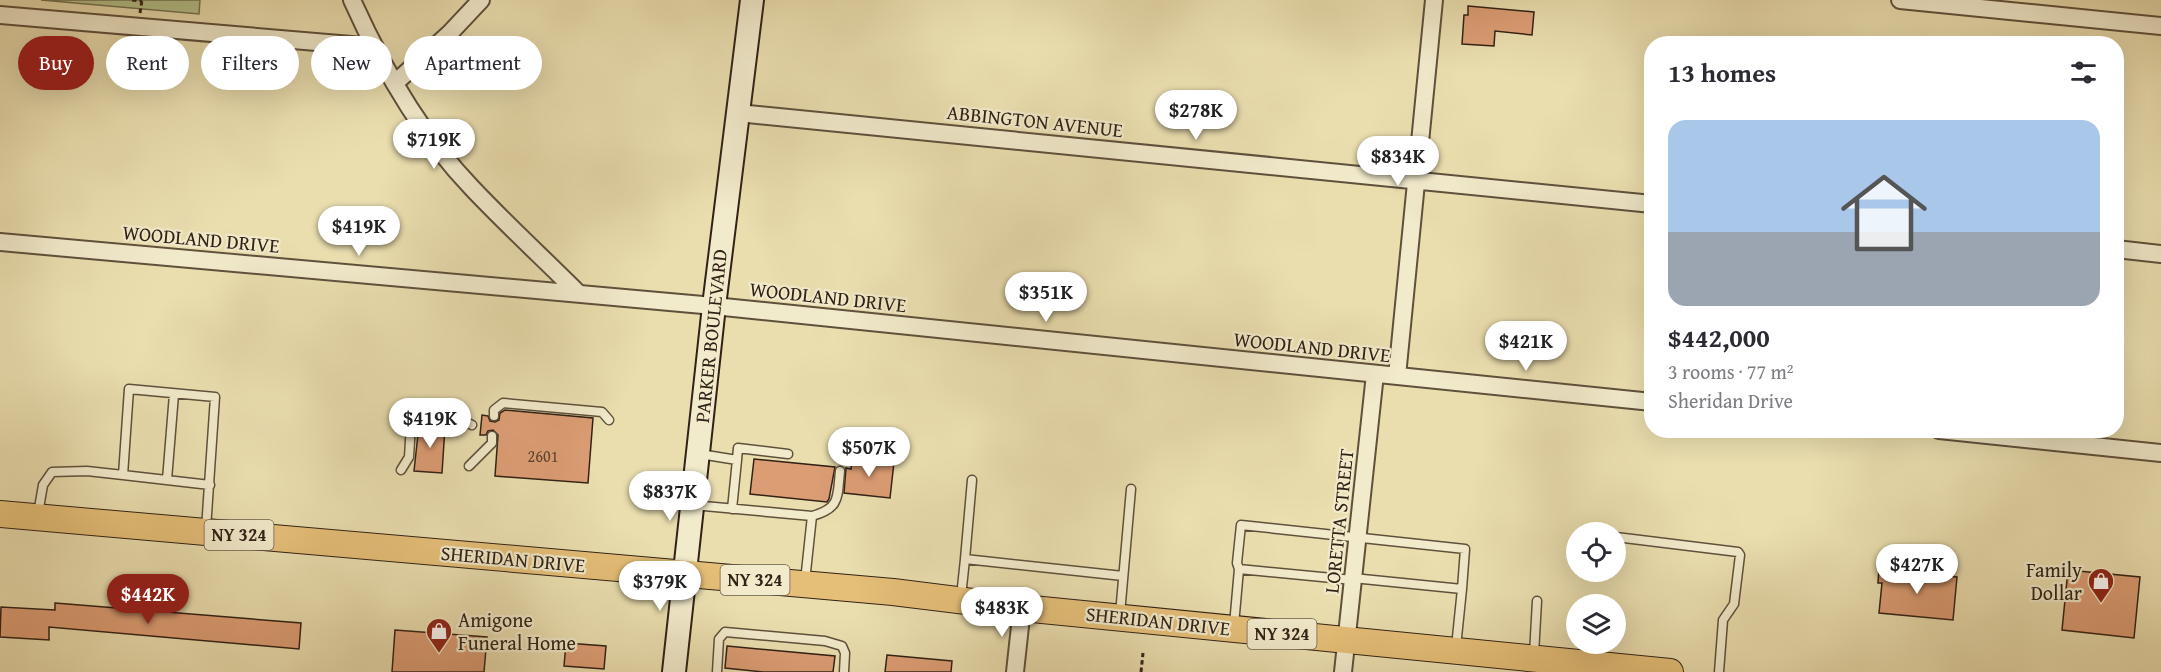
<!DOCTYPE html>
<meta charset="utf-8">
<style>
:root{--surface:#fff;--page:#f7f7f7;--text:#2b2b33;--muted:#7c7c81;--line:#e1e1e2;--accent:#8f2418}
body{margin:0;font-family:"Gentium Book Plus",serif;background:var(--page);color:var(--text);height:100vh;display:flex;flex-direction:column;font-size:22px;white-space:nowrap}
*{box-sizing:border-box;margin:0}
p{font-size:20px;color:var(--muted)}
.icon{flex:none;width:33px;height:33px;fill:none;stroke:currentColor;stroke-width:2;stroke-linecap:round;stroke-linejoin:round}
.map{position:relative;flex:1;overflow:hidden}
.drawer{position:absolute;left:1644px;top:36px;width:480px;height:402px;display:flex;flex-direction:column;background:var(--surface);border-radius:24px;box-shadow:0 6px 24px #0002}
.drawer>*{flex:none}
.banner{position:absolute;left:18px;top:36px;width:570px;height:54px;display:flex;gap:12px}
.fabs{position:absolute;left:1566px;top:522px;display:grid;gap:12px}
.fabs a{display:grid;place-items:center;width:60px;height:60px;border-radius:50%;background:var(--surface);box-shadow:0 6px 24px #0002;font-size:30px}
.price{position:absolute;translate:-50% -51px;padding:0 14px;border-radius:21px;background:#fff;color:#222;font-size:20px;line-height:39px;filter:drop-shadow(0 2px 3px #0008)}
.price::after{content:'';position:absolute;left:50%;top:36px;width:18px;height:14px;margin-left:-9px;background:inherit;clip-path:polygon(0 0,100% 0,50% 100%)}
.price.on{background:var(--accent);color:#fff}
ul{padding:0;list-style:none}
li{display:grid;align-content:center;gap:12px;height:318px;padding:0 24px}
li+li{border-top:2px solid var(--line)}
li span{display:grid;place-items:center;height:186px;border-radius:18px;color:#555}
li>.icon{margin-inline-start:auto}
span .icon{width:108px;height:108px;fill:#fffc;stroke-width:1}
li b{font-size:26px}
h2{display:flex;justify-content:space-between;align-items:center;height:72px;padding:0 24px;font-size:26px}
.tag{padding:0 21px;border-radius:27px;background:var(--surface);box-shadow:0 6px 24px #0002;font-size:21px;line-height:54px}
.tag.on{background:var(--accent);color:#fff}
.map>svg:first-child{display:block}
.green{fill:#b4c28c;stroke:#727251;stroke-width:1.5}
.building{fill:#dc9d74;stroke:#312116;stroke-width:1.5}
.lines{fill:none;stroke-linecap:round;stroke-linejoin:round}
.lane-casing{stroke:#5f503c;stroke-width:11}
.street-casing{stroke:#5f503c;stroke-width:20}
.secondary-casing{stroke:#312116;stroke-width:26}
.primary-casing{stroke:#312116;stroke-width:28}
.path{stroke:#312116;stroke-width:3;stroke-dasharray:4.5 3;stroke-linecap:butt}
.lane{stroke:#f1eacb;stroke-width:8}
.street{stroke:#f1eacb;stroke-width:16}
.secondary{stroke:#f1eacb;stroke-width:22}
.primary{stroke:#e5bf78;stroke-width:26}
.labels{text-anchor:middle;stroke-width:4.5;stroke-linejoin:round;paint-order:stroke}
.number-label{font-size:16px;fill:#5c402e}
.shield{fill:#f1eacb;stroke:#6b5d4c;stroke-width:1.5}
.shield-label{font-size:18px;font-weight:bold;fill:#312116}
.street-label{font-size:20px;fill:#312116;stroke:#f1eacb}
.poi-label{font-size:20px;fill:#312116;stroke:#f1eacb;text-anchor:end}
</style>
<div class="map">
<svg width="2161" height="672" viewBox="0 0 2161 672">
<rect width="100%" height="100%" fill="#eadeaf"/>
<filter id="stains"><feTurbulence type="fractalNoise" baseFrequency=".00333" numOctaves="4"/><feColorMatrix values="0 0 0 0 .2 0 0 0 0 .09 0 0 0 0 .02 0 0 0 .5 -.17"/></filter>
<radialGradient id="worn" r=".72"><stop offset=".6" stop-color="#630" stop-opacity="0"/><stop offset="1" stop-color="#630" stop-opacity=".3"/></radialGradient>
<path class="green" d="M 41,0 L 200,0 L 199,14 Z"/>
<path class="building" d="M 1468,6 L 1534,12 L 1532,35 L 1495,31 L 1494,46 L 1462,44 L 1464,15 L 1468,15 Z
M 505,410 L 593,418 L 588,483 L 495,476 L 498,435 L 493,430 L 488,431 L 486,435 L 480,435 L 482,415 L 488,416 L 490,421 L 495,422 L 499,420 L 500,413 Z
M 419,425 L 445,427 L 442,473 L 414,471 Z
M 852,458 L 894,462 L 890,498 L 844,493 L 846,468 L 851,469 Z
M 754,459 L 835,467 L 829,499 L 827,502 L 750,494 Z
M 1879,569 L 1957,577 L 1953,620 L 1879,613 L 1882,583 L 1878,583 Z
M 2068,570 L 2140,577 L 2134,638 L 2062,630 Z
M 55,603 L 301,623 L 299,649 L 49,627 L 49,640 L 0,637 L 1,607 L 55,610 Z
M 395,630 L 487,637 L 484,672 L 392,672 Z
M 566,643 L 606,646 L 604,669 L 564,666 Z
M 727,646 L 835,656 L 833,672 L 763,672 L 725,668 Z
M 887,655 L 952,661 L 951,672 L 885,672 Z"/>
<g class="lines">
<g class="lane-casing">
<path id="lane" d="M 494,416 L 494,410 L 503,403 L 602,412 L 609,420
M 700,454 L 737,460 L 732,509
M 737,460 L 738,448 L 788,454
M 469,466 L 492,443 L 492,436
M 401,470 L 409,457 L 411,424 L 417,416 L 459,419 L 472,425
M 123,475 L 210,485
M 167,480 L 174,394
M 972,480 L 965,559 L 1123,576
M 693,505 L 812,516 L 805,581
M 38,514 L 43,485 L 52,472 L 87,471 L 123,475 L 129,389 L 215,397 L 206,529
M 812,516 C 841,508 837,497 840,471
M 1616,537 L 1738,552 L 1740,555 L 1734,604 L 1723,620 L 1719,672
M 1239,569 L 1237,563 L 1241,525 L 1465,549 L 1462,589
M 1353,578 L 1462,589 L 1456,647
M 961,597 L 965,559
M 1120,614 L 1131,489
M 1234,625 L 1239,569 L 1353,580
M 1534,654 L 1537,601
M 717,672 L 719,639 L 725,632 L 825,641 L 842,646 L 845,653 L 844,672"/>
</g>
<g class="street-casing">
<path id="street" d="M 352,0 C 382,67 421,135 472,188 C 506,224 543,258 579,294
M 1900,0 L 2161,26
M 0,15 L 375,47
M 395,83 L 449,34 L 481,0
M 738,113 L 1652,204
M 0,242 L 714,306 L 1652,402
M 2116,249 L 2161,254
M 1397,376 L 1434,0
M 1939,430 L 2161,453
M 1015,672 L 1022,608
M 1343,672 L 1375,374"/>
</g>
<g class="secondary-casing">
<path id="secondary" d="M 674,672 L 714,306 L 752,0"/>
</g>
<g class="primary-casing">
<path id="primary" d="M 0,514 L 893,592 L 1022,608 L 1670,672"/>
</g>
<path class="path" d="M 132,0 L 142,1
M 140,13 L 142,0
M 1141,672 L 1143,653"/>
<use href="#lane" class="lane"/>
<use href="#street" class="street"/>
<use href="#secondary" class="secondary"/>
<use href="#primary" class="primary"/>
</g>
<defs>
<g id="shop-pin" transform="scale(1.35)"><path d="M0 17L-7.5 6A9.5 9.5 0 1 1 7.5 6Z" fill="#8f2418" stroke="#f1eacb"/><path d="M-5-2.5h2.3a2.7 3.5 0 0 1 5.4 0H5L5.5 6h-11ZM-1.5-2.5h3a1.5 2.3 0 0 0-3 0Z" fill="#fff"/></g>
</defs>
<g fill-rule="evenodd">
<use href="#shop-pin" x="2101" y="581"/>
<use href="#shop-pin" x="439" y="631"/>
</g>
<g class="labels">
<g class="number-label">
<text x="543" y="462">2601</text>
</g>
<g class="shield">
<rect x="204.5" y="520" width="69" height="30" rx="4.5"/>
<rect x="720.5" y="565" width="69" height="30" rx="4.5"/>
<rect x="1247.5" y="619" width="69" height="30" rx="4.5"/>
</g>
<g class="shield-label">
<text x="239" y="541">NY 324</text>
<text x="755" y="586">NY 324</text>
<text x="1282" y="640">NY 324</text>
</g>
<g class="street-label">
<text transform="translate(1035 121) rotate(6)" y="7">ABBINGTON AVENUE</text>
<text transform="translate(201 239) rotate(5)" y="7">WOODLAND DRIVE</text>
<text transform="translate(828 297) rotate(6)" y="7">WOODLAND DRIVE</text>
<text transform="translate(711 336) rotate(-84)" y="7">PARKER BOULEVARD</text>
<text transform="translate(1312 347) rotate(6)" y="7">WOODLAND DRIVE</text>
<text transform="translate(1339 521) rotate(-84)" y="7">LORETTA STREET</text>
<text transform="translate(513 559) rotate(5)" y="7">SHERIDAN DRIVE</text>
<text transform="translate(1158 621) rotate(6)" y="7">SHERIDAN DRIVE</text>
</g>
<g class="poi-label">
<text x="2082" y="577">Family<tspan x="2082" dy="23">Dollar</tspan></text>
<text x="458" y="627" text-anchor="start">Amigone<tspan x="458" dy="23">Funeral Home</tspan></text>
</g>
</g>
<rect width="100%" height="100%" filter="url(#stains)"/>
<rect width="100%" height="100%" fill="url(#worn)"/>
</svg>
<div class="fabs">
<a><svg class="icon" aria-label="locate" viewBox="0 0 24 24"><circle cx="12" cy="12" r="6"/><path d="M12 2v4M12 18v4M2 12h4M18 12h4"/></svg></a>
<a><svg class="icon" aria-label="layers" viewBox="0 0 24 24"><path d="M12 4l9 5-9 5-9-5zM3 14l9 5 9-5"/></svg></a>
</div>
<b class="price" style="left:1196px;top:141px">$278K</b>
<b class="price" style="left:434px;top:170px">$719K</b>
<b class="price" style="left:1398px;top:187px">$834K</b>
<b class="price" style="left:359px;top:257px">$419K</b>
<b class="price" style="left:1046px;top:323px">$351K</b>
<b class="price" style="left:1526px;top:372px">$421K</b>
<b class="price" style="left:430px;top:449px">$419K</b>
<b class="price" style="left:869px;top:478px">$507K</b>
<b class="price" style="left:670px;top:522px">$837K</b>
<b class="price" style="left:1917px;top:595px">$427K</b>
<b class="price" style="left:660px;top:612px">$379K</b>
<b class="price on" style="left:148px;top:625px">$442K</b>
<b class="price" style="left:1002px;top:638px">$483K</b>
<div class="banner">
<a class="tag on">Buy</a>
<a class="tag">Rent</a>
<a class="tag">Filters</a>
<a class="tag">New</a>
<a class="tag">Apartment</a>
</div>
<section class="drawer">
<h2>13 homes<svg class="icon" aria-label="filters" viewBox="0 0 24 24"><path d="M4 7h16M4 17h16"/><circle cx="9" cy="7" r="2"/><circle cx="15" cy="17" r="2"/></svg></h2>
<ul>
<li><span style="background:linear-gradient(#a9c7e8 60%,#9aa5b1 0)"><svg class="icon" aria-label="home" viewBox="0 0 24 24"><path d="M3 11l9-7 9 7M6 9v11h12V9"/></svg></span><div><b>$442,000</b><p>3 rooms · 77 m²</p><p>Sheridan Drive</p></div></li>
</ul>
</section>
</div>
